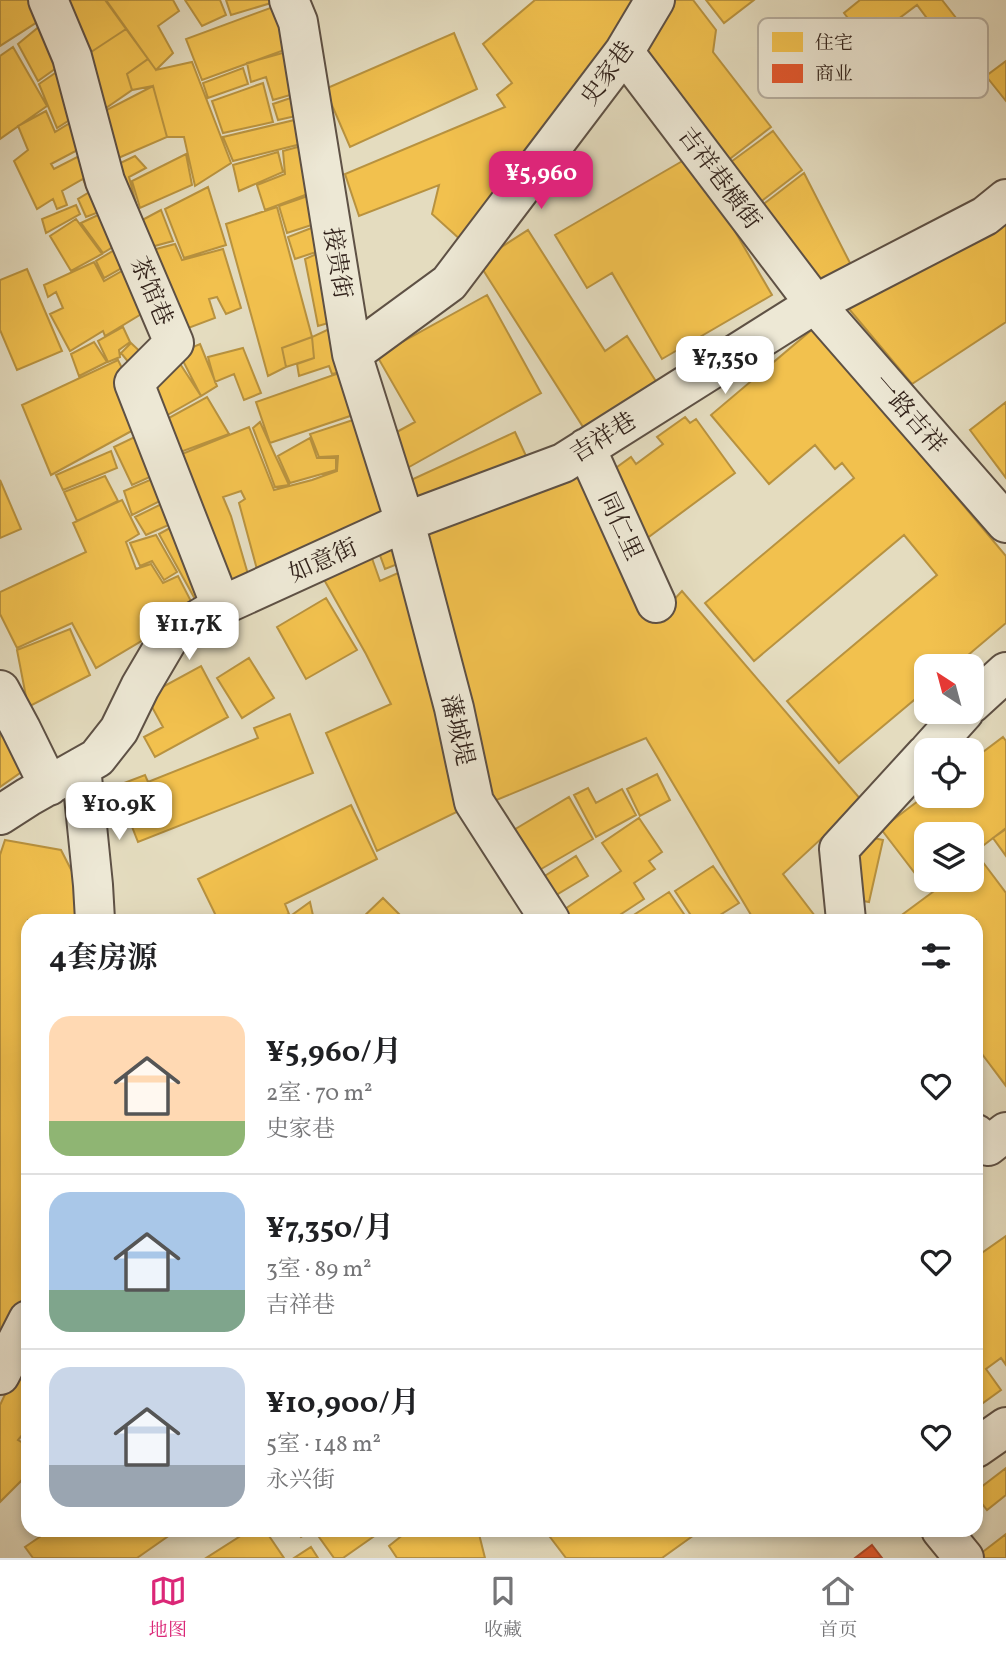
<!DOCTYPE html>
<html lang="zh">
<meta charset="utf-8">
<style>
:root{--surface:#fff;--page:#f6f6f6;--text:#202124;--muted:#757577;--line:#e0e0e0;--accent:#db2777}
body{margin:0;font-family:Vollkorn,"Noto Serif SC",serif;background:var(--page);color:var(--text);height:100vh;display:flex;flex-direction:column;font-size:26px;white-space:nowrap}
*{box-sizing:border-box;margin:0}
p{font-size:23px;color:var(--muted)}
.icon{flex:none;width:38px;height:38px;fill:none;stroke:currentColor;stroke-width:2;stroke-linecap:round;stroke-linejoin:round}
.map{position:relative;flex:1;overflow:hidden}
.panel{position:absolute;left:21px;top:914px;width:962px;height:623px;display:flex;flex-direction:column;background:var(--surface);border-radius:21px;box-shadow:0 4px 10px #0003}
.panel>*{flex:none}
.needle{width:46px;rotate:324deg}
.fabs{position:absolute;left:914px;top:654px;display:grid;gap:14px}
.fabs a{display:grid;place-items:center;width:70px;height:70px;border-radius:14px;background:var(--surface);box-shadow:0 4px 10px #0003;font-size:35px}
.price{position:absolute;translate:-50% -60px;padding:0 16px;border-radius:14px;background:#fff;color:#222;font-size:23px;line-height:46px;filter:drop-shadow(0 2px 4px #0008)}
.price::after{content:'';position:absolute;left:50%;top:42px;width:21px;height:16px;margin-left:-10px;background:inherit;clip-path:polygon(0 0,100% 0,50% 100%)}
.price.on{background:var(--accent);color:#fff}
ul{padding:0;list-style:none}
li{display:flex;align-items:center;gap:21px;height:175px;padding:0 28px}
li+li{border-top:2px solid var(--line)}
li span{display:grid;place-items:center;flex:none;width:196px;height:140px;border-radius:21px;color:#555}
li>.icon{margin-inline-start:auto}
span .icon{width:84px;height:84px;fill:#fffc;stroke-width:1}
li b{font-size:30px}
h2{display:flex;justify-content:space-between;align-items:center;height:84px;padding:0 28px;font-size:30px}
.menu{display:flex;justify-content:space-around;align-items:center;height:98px;border-top:2px solid var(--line);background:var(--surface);font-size:19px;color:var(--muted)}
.menu a{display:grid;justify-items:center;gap:4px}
.menu .on{color:var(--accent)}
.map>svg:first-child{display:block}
.homes{fill:#f2c14e;stroke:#b8923f;stroke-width:2}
.shops{fill:#e4572e;stroke:#af4729;stroke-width:2}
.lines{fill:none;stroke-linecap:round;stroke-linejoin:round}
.minor-casing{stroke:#5e5145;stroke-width:42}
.minor{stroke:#ede8d5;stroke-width:38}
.labels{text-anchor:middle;stroke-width:7;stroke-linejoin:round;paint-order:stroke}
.street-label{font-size:24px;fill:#32231c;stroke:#ede8d5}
.key{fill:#ede8d5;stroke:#b5ad9e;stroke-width:2}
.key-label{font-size:19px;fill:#32231c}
</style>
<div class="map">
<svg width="1006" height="1558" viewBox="0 0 1006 1558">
<rect width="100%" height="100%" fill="#e4dcbf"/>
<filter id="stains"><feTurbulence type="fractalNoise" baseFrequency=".00286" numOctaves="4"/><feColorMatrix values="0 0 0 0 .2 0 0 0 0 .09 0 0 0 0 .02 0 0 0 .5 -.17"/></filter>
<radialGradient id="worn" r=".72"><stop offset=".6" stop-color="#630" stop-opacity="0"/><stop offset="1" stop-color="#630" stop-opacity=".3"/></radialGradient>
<path class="homes" d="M 0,0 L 38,0 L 45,17 L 0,46 Z
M 68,0 L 105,0 L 126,29 L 82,58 Z
M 106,0 L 173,0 L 179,11 L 158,26 L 173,53 L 156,70 Z
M 185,0 L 220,0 L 226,15 L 202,26 Z
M 226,0 L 281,0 L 231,15 Z
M 535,0 L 640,0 L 463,242 L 432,214 L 439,185 L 359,216 L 345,174 L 505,107 L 497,95 L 512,83 L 483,44 Z
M 671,0 L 693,0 L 716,30 L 713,52 L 771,127 L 718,168 L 632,56 Z
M 706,0 L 754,0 L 724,23 Z
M 860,0 L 942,0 L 960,23 L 941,37 L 917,5 L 885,29 L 911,63 L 893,77 L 844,13 Z
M 284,3 L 298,45 L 202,80 L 186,39 Z
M 52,16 L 69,59 L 38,81 L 18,44 Z
M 126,29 L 148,59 L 127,74 L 132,90 L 106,108 L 82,58 Z
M 454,33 L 477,89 L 350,147 L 325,89 Z
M 13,47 L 47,106 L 0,139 L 0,56 Z
M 297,49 L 304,91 L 273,100 L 266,77 L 251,82 L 247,63 Z
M 148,59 L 156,70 L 192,62 L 231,163 L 195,186 L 184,137 L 167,137 L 153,86 L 132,90 L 127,74 Z
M 1006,61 L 1006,101 L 986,76 Z
M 70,63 L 82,112 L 57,128 L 39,84 Z
M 243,68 L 248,84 L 208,98 L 203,83 Z
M 263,83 L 273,122 L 223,133 L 212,101 Z
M 153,86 L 167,137 L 109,162 L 97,115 Z
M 305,93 L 309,113 L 278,120 L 273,104 Z
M 46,111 L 55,132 L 83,115 L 89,144 L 51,164 L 54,169 L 91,150 L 100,181 L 88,191 L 83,179 L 62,191 L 67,205 L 57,209 L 53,199 L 37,209 L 14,161 L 28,150 L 18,126 Z
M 307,117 L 313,141 L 233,161 L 223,137 Z
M 773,131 L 802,170 L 750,210 L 720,170 Z
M 316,142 L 324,188 L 265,210 L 257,185 L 285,174 L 283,151 Z
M 278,152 L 283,172 L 239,191 L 233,165 Z
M 186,154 L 192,185 L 140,208 L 132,181 Z
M 135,156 L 146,168 L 129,177 L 137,207 L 110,168 Z
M 691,156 L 772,295 L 662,359 L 612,273 L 587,288 L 555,235 Z
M 804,173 L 850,263 L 813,293 L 752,213 Z
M 103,184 L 112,207 L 86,217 L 78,199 Z
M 208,187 L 226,245 L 184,258 L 165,209 Z
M 322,191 L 327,220 L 287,233 L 279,206 Z
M 76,205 L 80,214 L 46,233 L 42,219 Z
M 277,207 L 312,337 L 282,348 L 286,367 L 268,376 L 226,224 Z
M 113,208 L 126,239 L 103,253 L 81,223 Z
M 161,210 L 173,241 L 140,250 L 131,226 Z
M 1006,215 L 1006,322 L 912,384 L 844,303 Z
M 76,219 L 102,254 L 71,271 L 50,236 Z
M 327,222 L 331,247 L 295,259 L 288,237 Z
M 528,230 L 605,351 L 627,336 L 657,383 L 585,430 L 478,262 Z
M 126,243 L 134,261 L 104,278 L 96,261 Z
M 175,244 L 182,260 L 223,249 L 241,308 L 226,314 L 217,297 L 209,299 L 215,318 L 175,333 L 141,253 Z
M 328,249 L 342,319 L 318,326 L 305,259 Z
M 94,262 L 104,281 L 136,263 L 143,313 L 105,336 L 103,331 L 70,351 L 50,314 L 63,308 L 56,292 L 48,297 L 44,285 Z
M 27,269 L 62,351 L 17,370 L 0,330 L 0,280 Z
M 487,295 L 541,393 L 402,471 L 384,439 L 415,422 L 377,356 Z
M 340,324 L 354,369 L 332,374 L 329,366 L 299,376 L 297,364 L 314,358 L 312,337 Z
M 123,327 L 130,342 L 119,350 L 120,357 L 108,362 L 98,341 Z
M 814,328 L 1006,556 L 1006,623 L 954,667 L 926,667 L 926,690 L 839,763 L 787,701 L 937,575 L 904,535 L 754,661 L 705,603 L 854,478 L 842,463 L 835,469 L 815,445 L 769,484 L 711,415 Z
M 312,337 L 314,358 L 286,367 L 282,348 Z
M 94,342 L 107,362 L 79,376 L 71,354 Z
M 131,343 L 149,360 L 134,369 L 121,353 Z
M 200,344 L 217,386 L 201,396 L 179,353 Z
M 243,348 L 261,393 L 244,400 L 234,374 L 215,382 L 208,357 Z
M 173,353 L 201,396 L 155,422 L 140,384 Z
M 118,360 L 148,422 L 51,475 L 22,405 Z
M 342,372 L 356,414 L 270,443 L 256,402 Z
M 207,397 L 229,434 L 167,457 L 156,425 Z
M 1006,402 L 1006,478 L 970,430 Z
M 685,417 L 690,423 L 696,419 L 735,473 L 646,539 L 606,475 L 631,457 L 636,464 L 663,444 L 657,437 Z
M 356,419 L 397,520 L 261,584 L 239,503 L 245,499 L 241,491 L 223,497 L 231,516 L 252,588 L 223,600 L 167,460 L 249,427 L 274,490 L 312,480 L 337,471 L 338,456 L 319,457 L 310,434 Z
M 260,422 L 274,453 L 289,485 L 275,487 L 253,428 Z
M 145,432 L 161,472 L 132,485 L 114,447 Z
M 515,432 L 527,458 L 410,513 L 398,486 Z
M 310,438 L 317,458 L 336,458 L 336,470 L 290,483 L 278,456 Z
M 111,451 L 117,468 L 63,490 L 56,475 Z
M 588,466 L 653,622 L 682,591 L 862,801 L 783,874 L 818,920 L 754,920 L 646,738 L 487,804 L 418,528 Z
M 164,474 L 170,496 L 132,515 L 124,491 Z
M 105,476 L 118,501 L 77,521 L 64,492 Z
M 0,480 L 21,529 L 0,538 Z
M 172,499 L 180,520 L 146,535 L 135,517 Z
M 122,500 L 139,534 L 126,542 L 136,569 L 151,564 L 163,583 L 178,576 L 195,609 L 96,668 L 72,623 L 17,648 L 0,614 L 0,592 L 86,552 L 73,523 Z
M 181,522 L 201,610 L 159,534 Z
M 156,535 L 177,572 L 164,580 L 152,561 L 140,566 L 130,543 Z
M 394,541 L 403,562 L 385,569 L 377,547 Z
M 368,547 L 380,581 L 412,567 L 471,805 L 377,851 L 326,733 L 391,704 L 366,654 L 318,569 Z
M 326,598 L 357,650 L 306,679 L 277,627 Z
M 70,629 L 90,675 L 28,707 L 17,650 Z
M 249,658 L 274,698 L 242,718 L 217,678 Z
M 201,666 L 228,717 L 155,757 L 144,737 L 163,727 L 146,696 Z
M 290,714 L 313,773 L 138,842 L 116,786 L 145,775 L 148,782 L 258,738 L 254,728 Z
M 0,730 L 30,766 L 0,787 Z
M 1003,737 L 1006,741 L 1006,828 L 971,855 L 971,835 L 926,835 L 926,880 L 938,880 L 927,889 L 881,829 L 926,795 L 971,796 L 971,761 Z
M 657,774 L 670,800 L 640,816 L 627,789 Z
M 588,788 L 596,803 L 622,789 L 636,815 L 596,837 L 574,795 Z
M 569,797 L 593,839 L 536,872 L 512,831 Z
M 351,805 L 377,859 L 285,904 L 289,914 L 275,920 L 218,920 L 198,879 Z
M 639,818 L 662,852 L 649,861 L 655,869 L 634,883 L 644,899 L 612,920 L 569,920 L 562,911 L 621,871 L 602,843 Z
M 1006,829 L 1006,856 L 993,838 Z
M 860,835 L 883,840 L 869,902 L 847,898 Z
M 5,840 L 61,850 L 84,895 L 82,920 L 28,920 L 28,1305 L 0,1354 L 0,855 Z
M 576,856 L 588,876 L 551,898 L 540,879 Z
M 979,857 L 1006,893 L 1006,1086 L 976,1046 L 976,920 L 895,920 L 949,880 L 971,880 L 971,863 Z
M 713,866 L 739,903 L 712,920 L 694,920 L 675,891 Z
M 669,892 L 688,920 L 626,920 Z
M 383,898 L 405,920 L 360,920 Z
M 310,902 L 314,920 L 285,920 Z
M 1006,1236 L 1006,1365 L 1001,1358 L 986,1369 L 1001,1390 L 976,1408 L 976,1257 Z
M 28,1346 L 28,1428 L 18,1440 L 28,1446 L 28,1474 L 0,1502 L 0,1405 Z
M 1006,1468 L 1006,1495 L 987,1510 L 976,1496 L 976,1491 Z
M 50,1530 L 177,1530 L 137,1558 L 33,1558 L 25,1547 Z
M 250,1530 L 265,1530 L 284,1558 L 206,1558 Z
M 295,1530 L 312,1530 L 301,1537 Z
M 314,1530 L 383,1530 L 343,1558 L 334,1558 Z
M 409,1530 L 478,1530 L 485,1558 L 397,1558 L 389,1546 Z
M 560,1530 L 701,1530 L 662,1558 L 566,1558 L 550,1537 Z
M 1006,1534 L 1006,1558 L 984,1558 L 980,1554 Z
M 311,1547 L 318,1558 L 294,1558 Z"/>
<path class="shops" d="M 872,1545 L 882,1558 L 855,1558 Z"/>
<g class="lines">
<g class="minor-casing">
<path id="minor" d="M 48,0 L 72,57 L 105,181 L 174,343 L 134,383 L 221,606
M 289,0 L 298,22 L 352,354 L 405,522 L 454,708 L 474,802 L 550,920
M 624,52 L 815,304 L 1006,523
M 352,354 L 449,283 L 624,52 L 655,0
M 586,448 L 656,603
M 0,690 L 21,729 L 49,786
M 971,704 L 1006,672
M 929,751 L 964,712
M 81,767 L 93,885 L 95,920
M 0,815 L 28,797 L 97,758 L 119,730 L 140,687 L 170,636 L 221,606 L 405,522 L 563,463 L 815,304 L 985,216 L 1006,199
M 846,920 L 839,849 L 926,754
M 976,1134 L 988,1146 L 1006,1132
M 0,1375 L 28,1320
M 976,1448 L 1006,1427
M 941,1530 L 964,1558"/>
</g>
<use href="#minor" class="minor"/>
</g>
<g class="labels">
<g class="street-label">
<text transform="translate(607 73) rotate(-54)" y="8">史家巷</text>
<text transform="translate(720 178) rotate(53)" y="8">吉祥巷横街</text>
<text transform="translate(338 263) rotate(81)" y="8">接贵街</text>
<text transform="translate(152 291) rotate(67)" y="8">茶馆巷</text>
<text transform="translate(910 414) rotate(49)" y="8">一路吉祥</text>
<text transform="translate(603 437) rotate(-32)" y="8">吉祥巷</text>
<text transform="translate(621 526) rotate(65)" y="8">同仁里</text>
<text transform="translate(323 560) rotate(-24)" y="8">如意街</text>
<text transform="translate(458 730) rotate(77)" y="8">藩城堤</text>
</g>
</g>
<rect x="758" y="18" width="230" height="80" rx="10" class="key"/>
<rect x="772" y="32" width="31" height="20" fill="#f2c14e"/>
<rect x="772" y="64" width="31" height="19" fill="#e4572e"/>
<g class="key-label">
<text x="815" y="49">住宅</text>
<text x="815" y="80">商业</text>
</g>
<rect width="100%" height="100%" filter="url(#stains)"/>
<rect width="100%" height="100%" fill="url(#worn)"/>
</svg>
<div class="fabs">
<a><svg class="needle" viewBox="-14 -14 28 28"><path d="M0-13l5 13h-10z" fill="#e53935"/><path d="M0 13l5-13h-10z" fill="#757577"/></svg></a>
<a><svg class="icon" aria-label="locate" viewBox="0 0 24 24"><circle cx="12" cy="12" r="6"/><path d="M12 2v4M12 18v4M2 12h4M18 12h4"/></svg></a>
<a><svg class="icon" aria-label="layers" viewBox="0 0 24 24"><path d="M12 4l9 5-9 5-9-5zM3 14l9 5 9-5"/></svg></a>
</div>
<b class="price on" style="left:541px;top:211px">¥5,960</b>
<b class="price" style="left:725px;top:396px">¥7,350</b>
<b class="price" style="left:189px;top:662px">¥11.7K</b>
<b class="price" style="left:119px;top:842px">¥10.9K</b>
<section class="panel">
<h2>4套房源<svg class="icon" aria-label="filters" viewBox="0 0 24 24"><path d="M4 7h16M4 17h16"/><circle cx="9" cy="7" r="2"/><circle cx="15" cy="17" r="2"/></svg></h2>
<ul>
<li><span style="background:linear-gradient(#ffd9b3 75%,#8fb573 0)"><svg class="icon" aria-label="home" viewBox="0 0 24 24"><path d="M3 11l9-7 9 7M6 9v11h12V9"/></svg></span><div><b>¥5,960/月</b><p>2室 · 70 m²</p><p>史家巷</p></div><svg class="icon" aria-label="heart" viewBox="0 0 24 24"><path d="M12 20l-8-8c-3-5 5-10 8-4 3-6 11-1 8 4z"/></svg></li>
<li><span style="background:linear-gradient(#a9c7e8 70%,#7fa58c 0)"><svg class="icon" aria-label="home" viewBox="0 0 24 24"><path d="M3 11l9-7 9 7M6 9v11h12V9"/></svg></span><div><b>¥7,350/月</b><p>3室 · 89 m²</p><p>吉祥巷</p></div><svg class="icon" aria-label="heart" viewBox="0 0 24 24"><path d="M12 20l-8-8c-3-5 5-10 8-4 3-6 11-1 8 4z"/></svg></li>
<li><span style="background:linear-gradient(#c9d6e8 70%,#9aa5b1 0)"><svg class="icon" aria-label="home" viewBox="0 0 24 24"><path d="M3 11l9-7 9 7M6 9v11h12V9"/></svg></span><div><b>¥10,900/月</b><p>5室 · 148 m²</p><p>永兴街</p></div><svg class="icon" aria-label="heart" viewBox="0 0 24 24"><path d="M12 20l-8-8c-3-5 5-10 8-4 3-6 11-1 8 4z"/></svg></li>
</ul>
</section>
</div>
<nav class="menu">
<a class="on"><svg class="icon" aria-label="map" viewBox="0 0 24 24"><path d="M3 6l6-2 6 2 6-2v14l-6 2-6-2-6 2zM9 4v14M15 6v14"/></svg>地图</a>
<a><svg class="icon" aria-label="saved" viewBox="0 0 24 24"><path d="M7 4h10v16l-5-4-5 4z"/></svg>收藏</a>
<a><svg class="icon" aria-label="home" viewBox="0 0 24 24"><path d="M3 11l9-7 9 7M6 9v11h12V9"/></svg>首页</a>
</nav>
